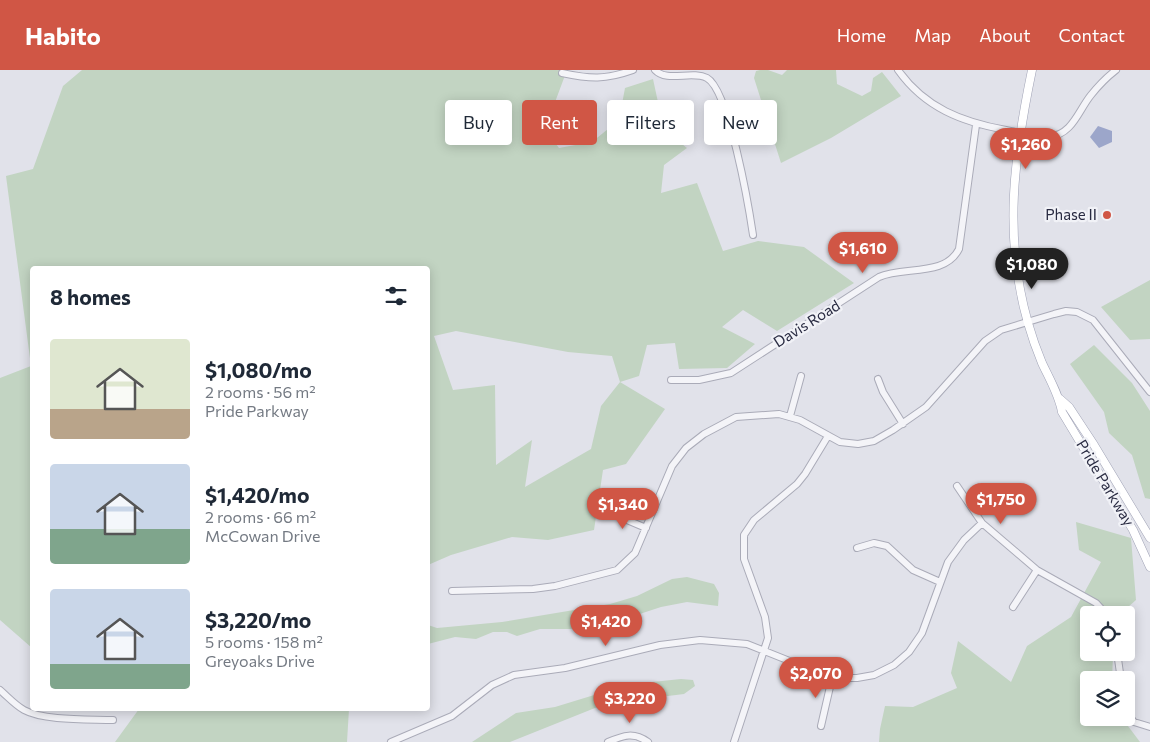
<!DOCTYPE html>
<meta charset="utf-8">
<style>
:root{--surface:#fff;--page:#f6f6f7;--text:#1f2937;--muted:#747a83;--accent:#d05645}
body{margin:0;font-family:Commissioner,sans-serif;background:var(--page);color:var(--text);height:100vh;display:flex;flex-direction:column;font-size:19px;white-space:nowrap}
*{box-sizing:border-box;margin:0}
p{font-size:16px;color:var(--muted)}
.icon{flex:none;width:28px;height:28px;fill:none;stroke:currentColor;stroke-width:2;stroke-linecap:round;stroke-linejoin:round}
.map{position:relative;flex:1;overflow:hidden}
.sheet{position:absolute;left:30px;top:196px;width:400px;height:445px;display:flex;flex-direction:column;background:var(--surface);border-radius:5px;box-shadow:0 2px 12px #0003}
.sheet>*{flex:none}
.hud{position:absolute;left:445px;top:30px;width:475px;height:45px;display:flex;gap:10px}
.tools{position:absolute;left:1080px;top:536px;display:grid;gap:10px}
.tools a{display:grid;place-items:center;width:55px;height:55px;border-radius:5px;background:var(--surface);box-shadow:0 2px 12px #0003;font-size:25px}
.price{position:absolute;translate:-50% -42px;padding:0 11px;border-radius:18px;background:var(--accent);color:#fff;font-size:16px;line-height:32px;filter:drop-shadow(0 1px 2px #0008)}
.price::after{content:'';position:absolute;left:50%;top:30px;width:15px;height:11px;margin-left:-8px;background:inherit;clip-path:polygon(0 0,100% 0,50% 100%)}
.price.selected{background:#222;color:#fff}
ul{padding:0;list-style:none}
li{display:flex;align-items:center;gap:15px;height:125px;padding:0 20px}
li span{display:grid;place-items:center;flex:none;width:140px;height:100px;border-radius:5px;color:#555}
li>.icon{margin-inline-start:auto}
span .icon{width:60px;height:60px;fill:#fffc;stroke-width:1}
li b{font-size:21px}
h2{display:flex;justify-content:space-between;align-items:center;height:60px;padding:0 20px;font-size:21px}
.pill{padding:0 18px;border-radius:5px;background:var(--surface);box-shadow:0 2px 12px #0003;font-size:18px;line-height:45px}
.pill.selected{background:var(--accent);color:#fff}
header{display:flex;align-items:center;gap:30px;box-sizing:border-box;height:70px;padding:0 25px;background:var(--accent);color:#fff}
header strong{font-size:24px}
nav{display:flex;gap:28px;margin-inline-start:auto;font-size:18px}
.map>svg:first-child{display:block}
.green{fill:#c2d4c2;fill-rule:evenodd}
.water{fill:#9ca6ca}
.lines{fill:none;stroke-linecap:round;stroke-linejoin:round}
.minor-casing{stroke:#aaabb8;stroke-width:8}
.major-casing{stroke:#a0a3b6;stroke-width:9}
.minor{stroke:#f4f4f8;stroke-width:6}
.major{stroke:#fff;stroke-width:8}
.poi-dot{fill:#d05645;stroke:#f1f2f7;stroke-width:2}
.labels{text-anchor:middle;stroke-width:4.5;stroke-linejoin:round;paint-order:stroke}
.poi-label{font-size:15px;fill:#292b42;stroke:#f1f2f7;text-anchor:end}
.street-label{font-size:15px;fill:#292b42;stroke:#f1f2f7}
</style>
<header>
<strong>Habito</strong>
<nav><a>Home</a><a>Map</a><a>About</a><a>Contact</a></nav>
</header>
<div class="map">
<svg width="1150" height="672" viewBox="0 0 1150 672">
<rect width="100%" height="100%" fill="#e1e2ea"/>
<path class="green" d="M 82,0 L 567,0 L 545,59 L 559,78 L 592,72 L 619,50 L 625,18 L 653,9 L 664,60 L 687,78 L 664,95 L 661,123 L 697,113 L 723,181 L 758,171 L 804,177 L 854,213 L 777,261 L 743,240 L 722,257 L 755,274 L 727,298 L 679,299 L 675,273 L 647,275 L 639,306 L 620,312 L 665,339 L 626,394 L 603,400 L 594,460 L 548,470 L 512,467 L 451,485 L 428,495 L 428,199 L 32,199 L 32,578 L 0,550 L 0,308 L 31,296 L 6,106 L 33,99 L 63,16 ZM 456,261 L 568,282 L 612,286 L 620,312 L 601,336 L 591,379 L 525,417 L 532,370 L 496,395 L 495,315 L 453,320 L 434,266 Z
M 760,0 L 768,0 L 782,5 L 787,0 L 836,0 L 837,14 L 862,26 L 871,21 L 873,8 L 882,2 L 901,26 L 831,68 L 781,93 L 754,8 L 756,1 Z
M 1150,210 L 1150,269 L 1130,270 L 1101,237 Z
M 1094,275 L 1132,313 L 1150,341 L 1150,429 L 1145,428 L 1132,385 L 1109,363 L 1104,342 L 1070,294 Z
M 1076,452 L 1131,468 L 1136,530 L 1119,545 L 1089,545 L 1089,582 L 1112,583 L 1113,586 L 1112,610 L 1089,610 L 1089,648 L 1122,648 L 1140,672 L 879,672 L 880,659 L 885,636 L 913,637 L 957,618 L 951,603 L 958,571 L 1011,612 L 1027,576 L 1071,547 L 1101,492 L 1079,480 Z
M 687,507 L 714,514 L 719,523 L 718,536 L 687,532 L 661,537 L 594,559 L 540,559 L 517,566 L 507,562 L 493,562 L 476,569 L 455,567 L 428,574 L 428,555 L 437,558 L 502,552 L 610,534 L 637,526 L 672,509 Z
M 681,609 L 693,610 L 695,616 L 684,624 L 668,626 L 657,623 L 643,623 L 625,631 L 600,636 L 510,672 L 472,672 L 516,643 L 555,637 L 604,622 L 652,612 Z
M 139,639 L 349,639 L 347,672 L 115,672 Z"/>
<path class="water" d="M 1098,56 L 1112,61 L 1112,72 L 1099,78 L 1090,67 Z"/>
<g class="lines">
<g class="minor-casing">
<path id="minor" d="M 655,0 C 667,13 692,0 707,8 C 729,20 749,138 753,165
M 898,0 C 925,38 962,52 1006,60 C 1021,63 1034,67 1049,67 C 1073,64 1078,41 1091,25 C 1099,15 1107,7 1116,0
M 562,3 C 590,9 605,10 633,0
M 878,309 L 883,322 L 903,354
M 671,310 L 699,310 L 731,303 L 879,207 C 904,196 945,207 959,179 L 976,55
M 790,346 L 801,306
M 957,416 L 982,453 L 1037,500 L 1096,533 L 1107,545
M 608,442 L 646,458
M 857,478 L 874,473 L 887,476 L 913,500 L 940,512
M 452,521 L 533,519 L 555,516 L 617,500 L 635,483 L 672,396 L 686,378 L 704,364 L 736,347 L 779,344 L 800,350 L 840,372 L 858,374 L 874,371 L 893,360 L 926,337 L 985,271 L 1001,260 L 1054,244 L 1066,241 L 1077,242 L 1093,250 L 1150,322
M 1013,537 L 1037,500
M 1117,582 L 1121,610
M 0,620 C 8,627 15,635 24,640 C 44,651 89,649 113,650
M 1126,642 L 1134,652 L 1150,657
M 821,656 L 832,608
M 391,672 L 452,646 L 492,615 L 514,605 L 565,598 L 660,575 L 700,570 L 747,574 L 832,608 L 857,608 L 874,605 L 894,595 L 909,582 L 922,563 L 948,492 L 964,470 L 982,453
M 608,672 C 624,665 634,662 648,672
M 734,672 L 768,568 L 765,547 L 744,489 L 744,465 L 754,450 L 797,414 L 805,404 L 828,366"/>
</g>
<g class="major-casing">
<path id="major" d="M 1032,0 C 1014,87 1003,166 1028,253 C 1032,267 1037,281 1042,293 C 1050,310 1059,325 1062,342 L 1133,460 L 1150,497
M 1060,329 L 1069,337 L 1094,375 L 1150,468"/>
</g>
<use href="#minor" class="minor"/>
<use href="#major" class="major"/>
</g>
<circle class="poi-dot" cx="1107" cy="145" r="5"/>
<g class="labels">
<g class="poi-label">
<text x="1097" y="150">Phase II</text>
</g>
<g class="street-label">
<text transform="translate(807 254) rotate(-32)" y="5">Davis Road</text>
<text transform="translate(1105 413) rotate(59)" y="5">Pride Parkway</text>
</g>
</g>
</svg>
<div class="tools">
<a><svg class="icon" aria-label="locate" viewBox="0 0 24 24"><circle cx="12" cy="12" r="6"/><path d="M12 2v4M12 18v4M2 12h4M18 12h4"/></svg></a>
<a><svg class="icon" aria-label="layers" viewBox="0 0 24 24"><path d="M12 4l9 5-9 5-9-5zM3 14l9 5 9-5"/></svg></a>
</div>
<b class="price" style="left:1026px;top:100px">$1,260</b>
<b class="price" style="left:863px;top:204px">$1,610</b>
<b class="price selected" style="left:1032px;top:220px">$1,080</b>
<b class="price" style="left:1001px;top:455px">$1,750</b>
<b class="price" style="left:623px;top:460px">$1,340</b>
<b class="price" style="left:606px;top:577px">$1,420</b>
<b class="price" style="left:816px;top:629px">$2,070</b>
<b class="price" style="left:630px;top:654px">$3,220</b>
<div class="hud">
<a class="pill">Buy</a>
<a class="pill selected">Rent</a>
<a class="pill">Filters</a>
<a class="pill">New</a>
</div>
<section class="sheet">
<h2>8 homes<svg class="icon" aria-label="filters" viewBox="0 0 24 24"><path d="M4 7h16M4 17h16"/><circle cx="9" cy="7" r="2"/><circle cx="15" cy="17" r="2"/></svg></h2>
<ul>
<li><span style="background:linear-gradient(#dfe7d0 70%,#b9a48a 0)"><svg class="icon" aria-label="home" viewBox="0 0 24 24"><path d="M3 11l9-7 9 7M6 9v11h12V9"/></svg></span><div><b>$1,080/mo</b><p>2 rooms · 56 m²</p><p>Pride Parkway</p></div></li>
<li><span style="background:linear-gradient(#c9d6e8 65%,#7fa58c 0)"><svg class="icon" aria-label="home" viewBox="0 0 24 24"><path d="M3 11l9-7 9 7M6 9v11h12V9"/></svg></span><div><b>$1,420/mo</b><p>2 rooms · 66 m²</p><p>McCowan Drive</p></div></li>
<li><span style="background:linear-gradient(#c9d6e8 75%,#7fa58c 0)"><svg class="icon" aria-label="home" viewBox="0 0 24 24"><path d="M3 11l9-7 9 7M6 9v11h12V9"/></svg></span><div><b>$3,220/mo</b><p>5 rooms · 158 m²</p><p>Greyoaks Drive</p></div></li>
</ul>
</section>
</div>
